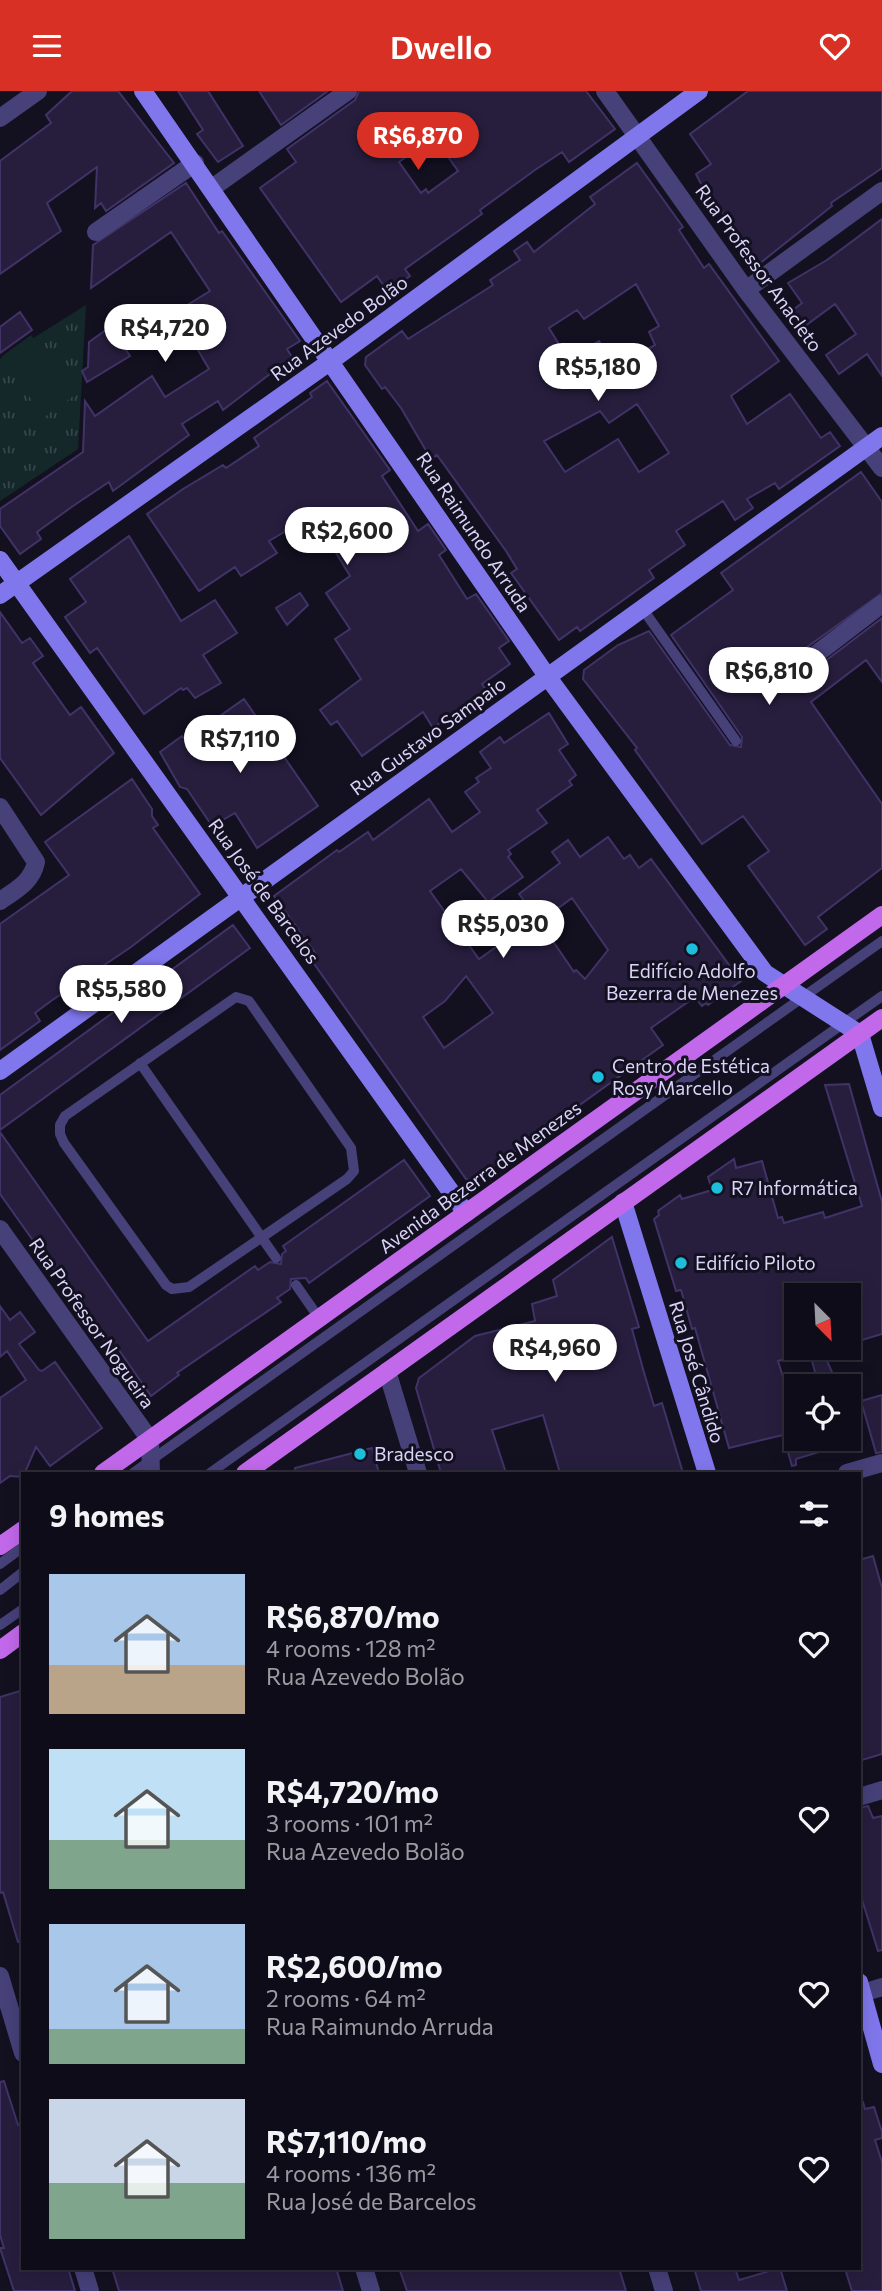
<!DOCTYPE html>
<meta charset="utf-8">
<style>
:root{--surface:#0e0c18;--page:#171521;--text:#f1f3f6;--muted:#9b9ba2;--line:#2e2c37;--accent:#d93025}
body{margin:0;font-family:Commissioner,sans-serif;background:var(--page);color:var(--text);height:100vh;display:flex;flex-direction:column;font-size:26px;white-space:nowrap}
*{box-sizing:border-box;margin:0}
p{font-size:23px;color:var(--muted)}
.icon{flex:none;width:38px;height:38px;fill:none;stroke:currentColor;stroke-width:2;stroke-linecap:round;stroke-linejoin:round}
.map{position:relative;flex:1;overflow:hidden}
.side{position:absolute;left:21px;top:1381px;width:840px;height:798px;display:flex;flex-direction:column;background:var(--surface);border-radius:0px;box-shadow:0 4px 18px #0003,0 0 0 2px var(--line)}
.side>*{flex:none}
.needle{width:46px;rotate:156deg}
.controls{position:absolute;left:784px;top:1192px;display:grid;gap:14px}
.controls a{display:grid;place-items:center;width:77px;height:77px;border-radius:0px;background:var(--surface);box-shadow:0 4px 18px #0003,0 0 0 2px var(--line);font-size:35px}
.price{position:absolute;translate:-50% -60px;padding:0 16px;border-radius:24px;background:#fff;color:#222;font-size:23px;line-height:46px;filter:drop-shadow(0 2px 4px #0008)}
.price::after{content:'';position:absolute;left:50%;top:42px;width:21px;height:16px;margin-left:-10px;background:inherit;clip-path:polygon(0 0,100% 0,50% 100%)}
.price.current{background:var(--accent);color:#fff}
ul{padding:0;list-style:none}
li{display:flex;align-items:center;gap:21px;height:175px;padding:0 28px}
li span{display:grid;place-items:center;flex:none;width:196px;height:140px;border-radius:0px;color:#555}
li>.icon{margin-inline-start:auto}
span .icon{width:84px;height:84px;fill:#fffc;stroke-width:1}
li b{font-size:30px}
h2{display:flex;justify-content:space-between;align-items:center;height:84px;padding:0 28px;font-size:30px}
header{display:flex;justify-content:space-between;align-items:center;height:91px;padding:0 28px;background:var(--accent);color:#fff;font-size:32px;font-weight:600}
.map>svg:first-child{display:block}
.grass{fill:url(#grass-tufts)}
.pitch{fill:#142829}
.building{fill:#271e3e;stroke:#413367;stroke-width:2;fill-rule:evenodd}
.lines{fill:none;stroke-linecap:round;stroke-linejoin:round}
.lane{stroke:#464179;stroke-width:10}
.street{stroke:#464179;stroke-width:18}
.secondary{stroke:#8177ed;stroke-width:18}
.primary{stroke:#c269eb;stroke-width:18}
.poi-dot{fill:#1dbedc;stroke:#131020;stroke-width:2.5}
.labels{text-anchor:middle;stroke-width:6;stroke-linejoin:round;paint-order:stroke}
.street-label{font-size:19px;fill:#dbd4f9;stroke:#131020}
.poi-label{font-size:19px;fill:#dbd4f9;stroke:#131020;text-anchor:start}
</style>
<header><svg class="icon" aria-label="menu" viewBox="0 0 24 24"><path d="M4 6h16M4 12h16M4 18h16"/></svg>Dwello<svg class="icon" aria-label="heart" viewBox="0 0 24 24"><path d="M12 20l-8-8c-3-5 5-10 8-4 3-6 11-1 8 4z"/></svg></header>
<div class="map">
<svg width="882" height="2200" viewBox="0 0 882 2200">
<defs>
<pattern id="grass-tufts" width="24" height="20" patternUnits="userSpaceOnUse" patternTransform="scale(1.75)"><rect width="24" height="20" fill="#142829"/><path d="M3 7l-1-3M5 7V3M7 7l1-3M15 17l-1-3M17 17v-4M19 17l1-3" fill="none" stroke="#364649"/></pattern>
</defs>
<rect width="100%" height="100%" fill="#131020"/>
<path class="grass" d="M 86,214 L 78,358 L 0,410 L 0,268 Z"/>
<path class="pitch" d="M 31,244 L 75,304 L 44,326 L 1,266 Z"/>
<path class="building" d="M 72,0 L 118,0 L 174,72 L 106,120 L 101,112 L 95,117 L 97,76 L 47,112 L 61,140 L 0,183 L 0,70 L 51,32 L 46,24 Z
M 178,0 L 208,0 L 243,55 L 218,71 L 197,43 L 203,39 Z
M 259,0 L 328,0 L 281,34 Z
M 359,0 L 586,0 L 615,38 L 569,71 L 562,61 L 535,79 L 480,119 L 482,123 L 405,178 L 410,185 L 388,201 L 377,185 L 341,211 L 260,97 L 296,71 L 287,58 L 355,9 ZM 434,46 L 458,80 L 428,102 L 426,98 L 421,102 L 399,71 Z
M 748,0 L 882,0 L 882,77 L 831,112 L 832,115 L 759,173 L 700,91 L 696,83 L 711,73 L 690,43 Z
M 637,72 L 683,136 L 679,139 L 704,177 L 709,173 L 779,270 L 731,305 L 747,333 L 790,303 L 821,347 L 830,341 L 840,355 L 779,398 L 775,392 L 747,408 L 753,417 L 735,429 L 723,410 L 676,440 L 685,454 L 649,479 L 654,487 L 580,540 L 577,536 L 559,549 L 511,482 L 517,478 L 506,460 L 437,364 L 431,368 L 401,317 L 385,296 L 382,298 L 365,274 L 366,266 L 402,240 L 408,248 L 493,194 L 490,189 L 520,169 L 514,160 L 527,151 L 534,161 L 595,113 L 590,106 ZM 636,193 L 659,235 L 649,241 L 655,254 L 615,276 L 599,250 L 568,268 L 549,237 L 577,219 L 584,228 ZM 637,313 L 669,362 L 639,381 L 618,348 L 565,381 L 544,350 L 600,320 L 609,332 Z
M 186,92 L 219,142 L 222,140 L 300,250 L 287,258 L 292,266 L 223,319 L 218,310 L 182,333 L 189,344 L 113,400 L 109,391 L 73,415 L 37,441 L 41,448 L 20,463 L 0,435 L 0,418 L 83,361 L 85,310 L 95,325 L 152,285 L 165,306 L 209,278 L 195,254 L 200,251 L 188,233 L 193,230 L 184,216 L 210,200 L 171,141 L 91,197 L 93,154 Z
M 882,128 L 882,285 L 867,263 L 839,283 L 826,264 L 856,243 L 835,213 L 805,235 L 793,219 L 802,212 L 788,192 L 827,169 Z
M 20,221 L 32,239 L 0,262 L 0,236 Z
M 106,239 L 116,255 L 121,251 L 130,265 L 87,291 L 82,280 L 88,276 L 89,251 Z
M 327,290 L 390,379 L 382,385 L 418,440 L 428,433 L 446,459 L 439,464 L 467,508 L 476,503 L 509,550 L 499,557 L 510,573 L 482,593 L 490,604 L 465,622 L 461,617 L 433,637 L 423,621 L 362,665 L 337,630 L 331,634 L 320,619 L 361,588 L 335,548 L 350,538 L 326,502 L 350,485 L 313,424 L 269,450 L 277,462 L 241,485 L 235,476 L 199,500 L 147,423 L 183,398 L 223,374 L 226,377 L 259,355 L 254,347 L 312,306 L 310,302 Z
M 861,381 L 882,411 L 882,502 L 799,562 L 795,572 L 801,581 L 812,580 L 882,527 L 882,591 L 866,569 L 811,611 L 882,713 L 882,777 L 818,826 L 827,838 L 805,854 L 748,775 L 769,760 L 743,725 L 702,753 L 635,659 L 637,657 L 583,588 L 584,579 L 618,554 L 649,540 L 730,654 L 741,656 L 742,646 L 671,544 L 733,499 L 721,482 Z
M 129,445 L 181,530 L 215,509 L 237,542 L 203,564 L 221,592 L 195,607 L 187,597 L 183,599 L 181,597 L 144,623 L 97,557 L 90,562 L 65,526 L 86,511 L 70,488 Z
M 300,502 L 308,514 L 287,534 L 276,517 Z
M 0,521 L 22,552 L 30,547 L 43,565 L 33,572 L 70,624 L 81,616 L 114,662 L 41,724 L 0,667 Z
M 244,608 L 318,715 L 257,757 L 235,722 L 212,735 L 187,698 L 180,696 L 160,661 L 182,645 L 186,649 Z
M 549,622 L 568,653 L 559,659 L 576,684 L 569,690 L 572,694 L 537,719 L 547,732 L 508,759 L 511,763 L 508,766 L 523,786 L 488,811 L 461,778 L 430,800 L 450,828 L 479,868 L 537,827 L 519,803 L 560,772 L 552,761 L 568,749 L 580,766 L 608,746 L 624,768 L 630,764 L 639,777 L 651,768 L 741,890 L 708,914 L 706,912 L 702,915 L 695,906 L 651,937 L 663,954 L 474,1090 L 466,1088 L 310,867 L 316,863 L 274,805 L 337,759 L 339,761 L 368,741 L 373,749 L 429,708 L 452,741 L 480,721 L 465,701 L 479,691 L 476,687 L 491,677 L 480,661 L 500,646 L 504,652 ZM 572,807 L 608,859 L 585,888 L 576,879 L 574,881 L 548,843 L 554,839 L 545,827 ZM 466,885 L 493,922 L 444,957 L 423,926 L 445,910 Z
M 132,688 L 152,718 L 152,725 L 158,734 L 153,737 L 200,803 L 131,856 L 51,910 L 35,922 L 40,930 L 0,959 L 0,833 L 69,784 L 45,751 Z
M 233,834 L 250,857 L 0,1039 L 0,1004 Z
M 849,993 L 882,1111 L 882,1243 L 849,1253 L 849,1204 L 796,1204 L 796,1265 L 778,1270 L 789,1305 L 796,1303 L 796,1348 L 850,1348 L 851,1351 L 796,1368 L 796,1374 L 792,1375 L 783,1344 L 729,1357 L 695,1237 L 692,1238 L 681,1199 L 676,1200 L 654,1128 L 659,1124 L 658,1120 L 680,1104 L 682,1108 L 712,1099 L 708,1086 L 734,1068 L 736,1077 L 762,1070 L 778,1127 L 782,1126 L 784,1132 L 823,1121 L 825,1127 L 862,1115 L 825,994 Z
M 0,1041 L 148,1250 L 255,1175 L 258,1179 L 270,1171 L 281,1173 L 282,1163 L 286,1160 L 283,1155 L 404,1069 L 430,1105 L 309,1192 L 306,1187 L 291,1188 L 290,1198 L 277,1207 L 281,1211 L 177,1282 L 179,1284 L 151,1305 L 116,1255 L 111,1259 L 0,1103 Z
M 612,1146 L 639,1236 L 632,1238 L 643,1278 L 654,1315 L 662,1312 L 683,1382 L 560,1382 L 543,1324 L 492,1339 L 506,1382 L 441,1382 L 416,1297 L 419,1287 L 475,1245 L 535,1230 L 532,1213 L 557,1205 L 553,1189 Z
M 0,1215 L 10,1229 L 20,1221 L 35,1241 L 19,1253 L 39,1279 L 42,1280 L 55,1271 L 102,1337 L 50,1375 L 36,1356 L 23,1386 L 10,1385 L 0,1392 L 0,1307 L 26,1289 L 7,1260 L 0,1266 Z
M 808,1256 L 821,1256 L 838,1295 L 819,1295 Z
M 882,1304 L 882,1361 L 876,1362 L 861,1310 Z
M 372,1357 L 379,1382 L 296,1382 L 295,1377 Z
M 873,1465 L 882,1497 L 882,1663 L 859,1670 L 859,1469 Z
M 23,1599 L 23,1850 L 18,1851 L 3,1801 L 0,1802 L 0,1606 Z
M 868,1715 L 873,1727 L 882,1725 L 882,1859 L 878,1860 L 859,1799 L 859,1717 Z
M 4,1990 L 18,2034 L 23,2032 L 23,2177 L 68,2177 L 75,2200 L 14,2200 L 0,2157 L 4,2157 L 0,2144 L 0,1991 Z
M 863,2011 L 865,2018 L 874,2016 L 882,2041 L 882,2047 L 875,2049 L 882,2071 L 882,2200 L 852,2200 L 846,2181 L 859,2177 L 859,2012 Z
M 112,2177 L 336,2177 L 343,2200 L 119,2200 Z
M 399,2177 L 619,2177 L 626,2200 L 407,2200 Z
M 694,2177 L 735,2177 L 739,2189 L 780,2177 L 787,2200 L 701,2200 Z"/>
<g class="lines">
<path class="lane" d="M 642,517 L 736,650
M 236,906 L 249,910 L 351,1057 L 354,1080 L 347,1088 L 189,1196 L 172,1198 L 166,1194 L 64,1052 L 60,1043 L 60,1034 L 65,1025 Z
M 140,972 L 276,1167
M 296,1194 L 319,1227
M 133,1382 L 882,850
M 210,1382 L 882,905
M 0,1473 L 23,1456
M 0,1499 L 23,1481
M 0,1534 L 23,1518"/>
<path class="street" d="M 605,0 L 746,199 L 882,377
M 0,27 L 38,0
M 212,97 L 348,0
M 96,141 L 195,72
M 746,199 L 882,100
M 806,571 L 882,513
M 0,716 L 36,771 C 32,791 16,799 0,810
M 0,1138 L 150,1349 L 151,1382
M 387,1280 L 418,1382
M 847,1382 L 882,1372
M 859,1706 L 882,1699
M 0,1885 L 23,1962
M 859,1903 L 882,1896
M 83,2177 L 90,2200
M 364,2177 L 371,2200
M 657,2177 L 664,2200"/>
<path class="secondary" d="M 143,0 L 547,585 L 765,882 L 860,943 L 882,1017
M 0,469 L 466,1122
M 0,504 L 331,270 L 699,0
M 0,980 L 882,345
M 623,1111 L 707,1382
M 859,1891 L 882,1973"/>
<path class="primary" d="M 103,1382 L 882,824
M 245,1382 L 882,927
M 0,1455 L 23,1439
M 0,1559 L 23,1542"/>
</g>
<g class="poi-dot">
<circle cx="692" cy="858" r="7"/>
<circle cx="598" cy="986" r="7"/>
<circle cx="717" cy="1097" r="7"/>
<circle cx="681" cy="1172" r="7"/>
<circle cx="360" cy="1363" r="7"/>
</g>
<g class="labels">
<g class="street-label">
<text transform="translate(759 177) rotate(54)" y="7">Rua Professor Anacleto</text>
<text transform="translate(339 237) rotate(-36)" y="7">Rua Azevedo Bolão</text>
<text transform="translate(474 441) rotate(56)" y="7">Rua Raimundo Arruda</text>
<text transform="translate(428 645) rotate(-36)" y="7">Rua Gustavo Sampaio</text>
<text transform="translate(264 800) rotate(54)" y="7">Rua José de Barcelos</text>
<text transform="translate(480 1086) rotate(-36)" y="7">Avenida Bezerra de Menezes</text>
<text transform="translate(92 1232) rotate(55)" y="7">Rua Professor Nogueira</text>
<text transform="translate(697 1281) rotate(73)" y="7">Rua José Cândido</text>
</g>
<g class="poi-label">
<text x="692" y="887" text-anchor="middle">Edifício Adolfo<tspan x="692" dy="22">Bezerra de Menezes</tspan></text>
<text x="612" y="982">Centro de Estética<tspan x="612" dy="22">Rosy Marcello</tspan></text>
<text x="731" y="1104">R7 Informática</text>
<text x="695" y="1179">Edifício Piloto</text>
<text x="374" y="1370">Bradesco</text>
</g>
</g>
</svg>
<div class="controls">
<a><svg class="needle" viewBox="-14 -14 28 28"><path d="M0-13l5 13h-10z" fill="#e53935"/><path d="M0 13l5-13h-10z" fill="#9b9ba2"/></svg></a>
<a><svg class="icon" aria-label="locate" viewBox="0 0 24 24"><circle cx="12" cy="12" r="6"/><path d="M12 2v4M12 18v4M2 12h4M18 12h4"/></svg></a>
</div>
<b class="price current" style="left:418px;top:81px">R$6,870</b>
<b class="price" style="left:165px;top:273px">R$4,720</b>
<b class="price" style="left:598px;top:312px">R$5,180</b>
<b class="price" style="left:347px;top:476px">R$2,600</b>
<b class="price" style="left:769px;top:616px">R$6,810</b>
<b class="price" style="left:240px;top:684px">R$7,110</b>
<b class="price" style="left:503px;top:869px">R$5,030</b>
<b class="price" style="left:121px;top:934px">R$5,580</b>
<b class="price" style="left:555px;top:1293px">R$4,960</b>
<section class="side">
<h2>9 homes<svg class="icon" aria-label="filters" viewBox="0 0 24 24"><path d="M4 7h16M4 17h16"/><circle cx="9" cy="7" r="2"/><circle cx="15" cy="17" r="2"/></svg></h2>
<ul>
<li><span style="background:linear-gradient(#a9c7e8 65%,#b9a48a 0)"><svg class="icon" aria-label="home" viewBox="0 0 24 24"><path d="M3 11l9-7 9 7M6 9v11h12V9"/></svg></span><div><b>R$6,870/mo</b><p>4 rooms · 128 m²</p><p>Rua Azevedo Bolão</p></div><svg class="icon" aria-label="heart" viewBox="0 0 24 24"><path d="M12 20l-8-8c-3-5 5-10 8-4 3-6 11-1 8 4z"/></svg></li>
<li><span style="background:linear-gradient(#bfe0f5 65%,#7fa58c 0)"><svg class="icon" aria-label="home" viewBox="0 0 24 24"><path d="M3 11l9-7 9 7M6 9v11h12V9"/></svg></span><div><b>R$4,720/mo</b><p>3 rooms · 101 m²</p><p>Rua Azevedo Bolão</p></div><svg class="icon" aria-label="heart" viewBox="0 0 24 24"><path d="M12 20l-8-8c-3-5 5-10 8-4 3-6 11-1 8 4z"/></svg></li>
<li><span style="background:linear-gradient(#a9c7e8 75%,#7fa58c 0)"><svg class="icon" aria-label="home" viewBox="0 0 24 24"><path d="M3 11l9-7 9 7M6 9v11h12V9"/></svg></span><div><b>R$2,600/mo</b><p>2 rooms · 64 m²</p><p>Rua Raimundo Arruda</p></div><svg class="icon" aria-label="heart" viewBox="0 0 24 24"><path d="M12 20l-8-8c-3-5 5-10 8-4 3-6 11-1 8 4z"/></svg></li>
<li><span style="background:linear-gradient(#c9d6e8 60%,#7fa58c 0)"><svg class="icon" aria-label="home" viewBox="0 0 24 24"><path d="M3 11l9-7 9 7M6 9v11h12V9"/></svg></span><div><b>R$7,110/mo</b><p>4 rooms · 136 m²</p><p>Rua José de Barcelos</p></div><svg class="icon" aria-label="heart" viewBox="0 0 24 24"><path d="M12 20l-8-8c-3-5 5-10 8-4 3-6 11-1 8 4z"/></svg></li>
</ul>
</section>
</div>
